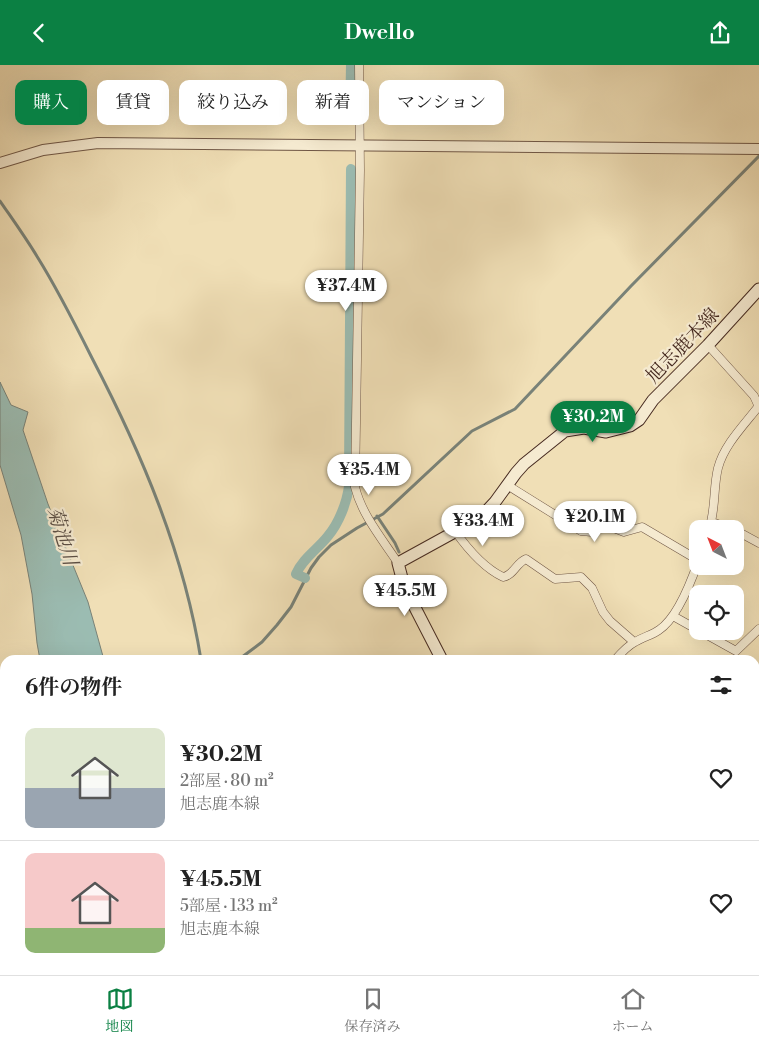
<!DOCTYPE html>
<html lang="ja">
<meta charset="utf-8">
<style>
:root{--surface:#fff;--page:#f2f2f2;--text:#222;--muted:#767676;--line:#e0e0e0;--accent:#0b8043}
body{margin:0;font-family:"Libre Bodoni","Noto Serif JP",serif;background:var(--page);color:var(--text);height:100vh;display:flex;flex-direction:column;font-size:19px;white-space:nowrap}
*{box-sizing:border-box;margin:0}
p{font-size:16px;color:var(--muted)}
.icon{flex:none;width:28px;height:28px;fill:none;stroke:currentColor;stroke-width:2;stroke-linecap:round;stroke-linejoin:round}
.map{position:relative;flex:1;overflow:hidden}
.details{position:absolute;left:0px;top:590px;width:760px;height:320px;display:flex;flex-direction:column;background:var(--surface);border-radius:15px 15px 0 0;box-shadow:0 5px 20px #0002}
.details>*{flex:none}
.hud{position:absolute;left:15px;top:15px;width:500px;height:45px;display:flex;gap:10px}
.needle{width:32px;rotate:318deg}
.fabs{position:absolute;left:689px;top:455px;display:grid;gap:10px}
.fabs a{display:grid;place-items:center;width:55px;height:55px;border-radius:10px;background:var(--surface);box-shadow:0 5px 20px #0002;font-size:25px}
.price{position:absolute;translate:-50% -42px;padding:0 11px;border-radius:18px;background:#fff;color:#222;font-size:16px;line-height:32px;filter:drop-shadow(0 1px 2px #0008)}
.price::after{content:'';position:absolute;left:50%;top:30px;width:15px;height:11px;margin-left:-8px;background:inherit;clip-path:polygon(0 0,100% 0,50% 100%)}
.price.on{background:var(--accent);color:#fff}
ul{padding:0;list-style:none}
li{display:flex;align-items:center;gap:15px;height:125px;padding:0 25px}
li+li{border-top:1px solid var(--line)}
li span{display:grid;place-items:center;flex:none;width:140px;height:100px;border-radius:10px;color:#555}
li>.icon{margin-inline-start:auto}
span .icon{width:60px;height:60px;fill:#fffc;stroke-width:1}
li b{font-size:21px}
h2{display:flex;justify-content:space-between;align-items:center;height:60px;padding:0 25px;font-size:21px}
.pill{padding:0 18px;border-radius:10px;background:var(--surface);box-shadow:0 5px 20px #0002;font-size:18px;line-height:45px}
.pill.on{background:var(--accent);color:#fff}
header{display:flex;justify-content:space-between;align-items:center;height:65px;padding:0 25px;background:var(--accent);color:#fff;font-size:22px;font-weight:600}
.menu{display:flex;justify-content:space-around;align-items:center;height:70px;border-top:1px solid var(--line);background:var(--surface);font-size:14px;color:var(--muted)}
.menu a{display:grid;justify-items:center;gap:2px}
.menu .on{color:var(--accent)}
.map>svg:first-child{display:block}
.green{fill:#bdc18b;stroke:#827656}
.water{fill:#9bbcb2;stroke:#798278}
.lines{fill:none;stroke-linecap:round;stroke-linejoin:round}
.stream{stroke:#798278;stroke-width:3}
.canal{stroke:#9bbcb2;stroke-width:10}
.minor-casing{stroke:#705746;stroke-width:9}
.tertiary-casing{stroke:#705746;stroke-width:12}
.secondary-casing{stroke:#462a20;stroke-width:13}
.minor{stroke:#f5ead0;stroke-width:8}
.tertiary{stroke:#f5ead0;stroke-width:10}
.secondary{stroke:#f5ead0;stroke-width:11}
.labels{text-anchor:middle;stroke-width:4.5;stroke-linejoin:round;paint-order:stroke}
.street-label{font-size:19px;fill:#462a20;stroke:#f5ead0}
.water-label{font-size:20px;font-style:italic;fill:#5b4e44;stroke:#f5ead0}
</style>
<header><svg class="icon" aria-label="back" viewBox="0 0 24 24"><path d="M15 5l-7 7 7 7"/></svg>Dwello<svg class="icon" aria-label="share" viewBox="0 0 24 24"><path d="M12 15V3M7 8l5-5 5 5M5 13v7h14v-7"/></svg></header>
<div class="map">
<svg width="759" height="910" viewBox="0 0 759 910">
<rect width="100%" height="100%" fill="#f0dfb6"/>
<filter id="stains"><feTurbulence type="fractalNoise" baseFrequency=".004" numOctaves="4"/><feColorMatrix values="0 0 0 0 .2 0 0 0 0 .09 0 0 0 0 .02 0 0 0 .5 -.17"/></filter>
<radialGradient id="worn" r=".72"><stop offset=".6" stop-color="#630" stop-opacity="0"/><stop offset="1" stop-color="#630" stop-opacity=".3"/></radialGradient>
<path class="green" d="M 759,848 L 759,910 L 703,910 L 708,905 L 755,905 L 755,853 Z"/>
<path class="water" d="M 0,317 L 11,340 L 28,347 L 23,365 L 48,439 L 88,537 L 104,595 L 40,595 L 37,578 L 32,529 L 21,470 L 0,400 Z
M 5,731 L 5,762 L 0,766 L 0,732 Z
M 636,905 L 670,905 L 672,910 L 633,910 Z"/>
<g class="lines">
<path class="stream" d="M 0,136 C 13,155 26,173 38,193 C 58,225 75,259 92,293 C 142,389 184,488 201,595
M 377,451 L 395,478 L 399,487
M 238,595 L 262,577 L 277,560 L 291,542 L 311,503 L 319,492 L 331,480 L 357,463 L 383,449 L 472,366 L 515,344 L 631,221 L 759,91
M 480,905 L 483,910"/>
<path class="canal" d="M 350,55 L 351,0
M 349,411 L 351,104
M 305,513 L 296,509 C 303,493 318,484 328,471 C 339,458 347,437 349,421"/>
<g class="minor-casing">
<path id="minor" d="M 359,0 L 360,105 L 355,422 C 362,450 382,474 398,498
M 708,280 L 754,331 L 759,342
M 507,420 L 581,466 L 592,467 L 606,460 L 624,467 L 642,462 L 698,495
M 712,457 L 731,464
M 709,464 C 716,444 713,423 718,403 C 724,380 744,360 758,342
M 735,465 L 759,478
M 455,466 C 467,483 484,503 503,512 C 514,510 516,498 526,494 L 555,514 L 581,512 L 592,523 L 603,547 L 610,556 L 634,577
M 673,551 L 698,565
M 700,566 L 736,586 L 759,564
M 615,595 C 621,588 627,581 635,577 C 643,572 652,570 659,565 C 677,553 691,517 698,497
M 755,661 L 759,660
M 755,759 L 759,756
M 174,905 L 178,910
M 474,905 L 477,910
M 352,910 L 354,905
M 619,910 L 625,905"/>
</g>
<g class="tertiary-casing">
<path id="tertiary" d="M 0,98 L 43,85 L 98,78 L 759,84"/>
</g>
<g class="secondary-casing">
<path id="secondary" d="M 442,595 L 408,529 L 403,517 L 398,498 L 480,453 L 495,437 L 516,408 L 524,399 L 565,366 L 584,363 L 606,367 L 630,361 L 639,355 L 653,335 L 708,280 L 759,224
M 65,910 L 69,905"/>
</g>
<use href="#minor" class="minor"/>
<use href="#tertiary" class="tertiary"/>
<use href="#secondary" class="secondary"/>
</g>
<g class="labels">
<g class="street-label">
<text transform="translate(682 280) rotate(-46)" y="7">旭志鹿本線</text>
</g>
<g class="water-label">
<text transform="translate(63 471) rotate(73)" y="7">菊池川</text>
</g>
</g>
<rect width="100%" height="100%" filter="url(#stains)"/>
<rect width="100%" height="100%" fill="url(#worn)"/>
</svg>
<div class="fabs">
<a><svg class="needle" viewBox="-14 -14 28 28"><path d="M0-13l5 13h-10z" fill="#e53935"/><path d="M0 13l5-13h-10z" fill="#767676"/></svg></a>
<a><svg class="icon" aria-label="locate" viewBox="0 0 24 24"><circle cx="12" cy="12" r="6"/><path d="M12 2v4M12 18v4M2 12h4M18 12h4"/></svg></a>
</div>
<b class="price" style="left:346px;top:247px">¥37.4M</b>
<b class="price on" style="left:593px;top:378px">¥30.2M</b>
<b class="price" style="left:369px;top:431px">¥35.4M</b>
<b class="price" style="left:595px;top:478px">¥20.1M</b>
<b class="price" style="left:483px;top:482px">¥33.4M</b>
<b class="price" style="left:405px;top:552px">¥45.5M</b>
<div class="hud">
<a class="pill on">購入</a>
<a class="pill">賃貸</a>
<a class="pill">絞り込み</a>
<a class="pill">新着</a>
<a class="pill">マンション</a>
</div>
<section class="details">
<h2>6件の物件<svg class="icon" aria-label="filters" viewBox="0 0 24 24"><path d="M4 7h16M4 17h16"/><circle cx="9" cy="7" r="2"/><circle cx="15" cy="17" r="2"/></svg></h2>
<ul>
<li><span style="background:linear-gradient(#dfe7d0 60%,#9aa5b1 0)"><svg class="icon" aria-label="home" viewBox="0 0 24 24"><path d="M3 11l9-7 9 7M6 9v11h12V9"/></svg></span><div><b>¥30.2M</b><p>2部屋 · 80 m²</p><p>旭志鹿本線</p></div><svg class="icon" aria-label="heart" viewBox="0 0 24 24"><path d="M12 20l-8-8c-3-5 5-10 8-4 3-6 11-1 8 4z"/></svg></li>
<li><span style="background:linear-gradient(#f6c9c9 75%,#8fb573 0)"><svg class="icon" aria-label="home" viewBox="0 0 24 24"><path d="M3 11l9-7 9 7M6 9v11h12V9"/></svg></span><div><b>¥45.5M</b><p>5部屋 · 133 m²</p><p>旭志鹿本線</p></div><svg class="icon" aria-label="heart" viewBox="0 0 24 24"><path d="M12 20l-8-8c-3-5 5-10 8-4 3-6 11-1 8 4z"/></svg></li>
</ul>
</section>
</div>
<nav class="menu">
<a class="on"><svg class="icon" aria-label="map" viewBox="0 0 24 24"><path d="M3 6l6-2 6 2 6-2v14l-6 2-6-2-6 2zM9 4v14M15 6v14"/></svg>地図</a>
<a><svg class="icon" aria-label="saved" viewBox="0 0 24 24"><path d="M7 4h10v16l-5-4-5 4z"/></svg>保存済み</a>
<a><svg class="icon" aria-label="home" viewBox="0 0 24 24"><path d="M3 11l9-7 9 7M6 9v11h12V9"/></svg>ホーム</a>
</nav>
